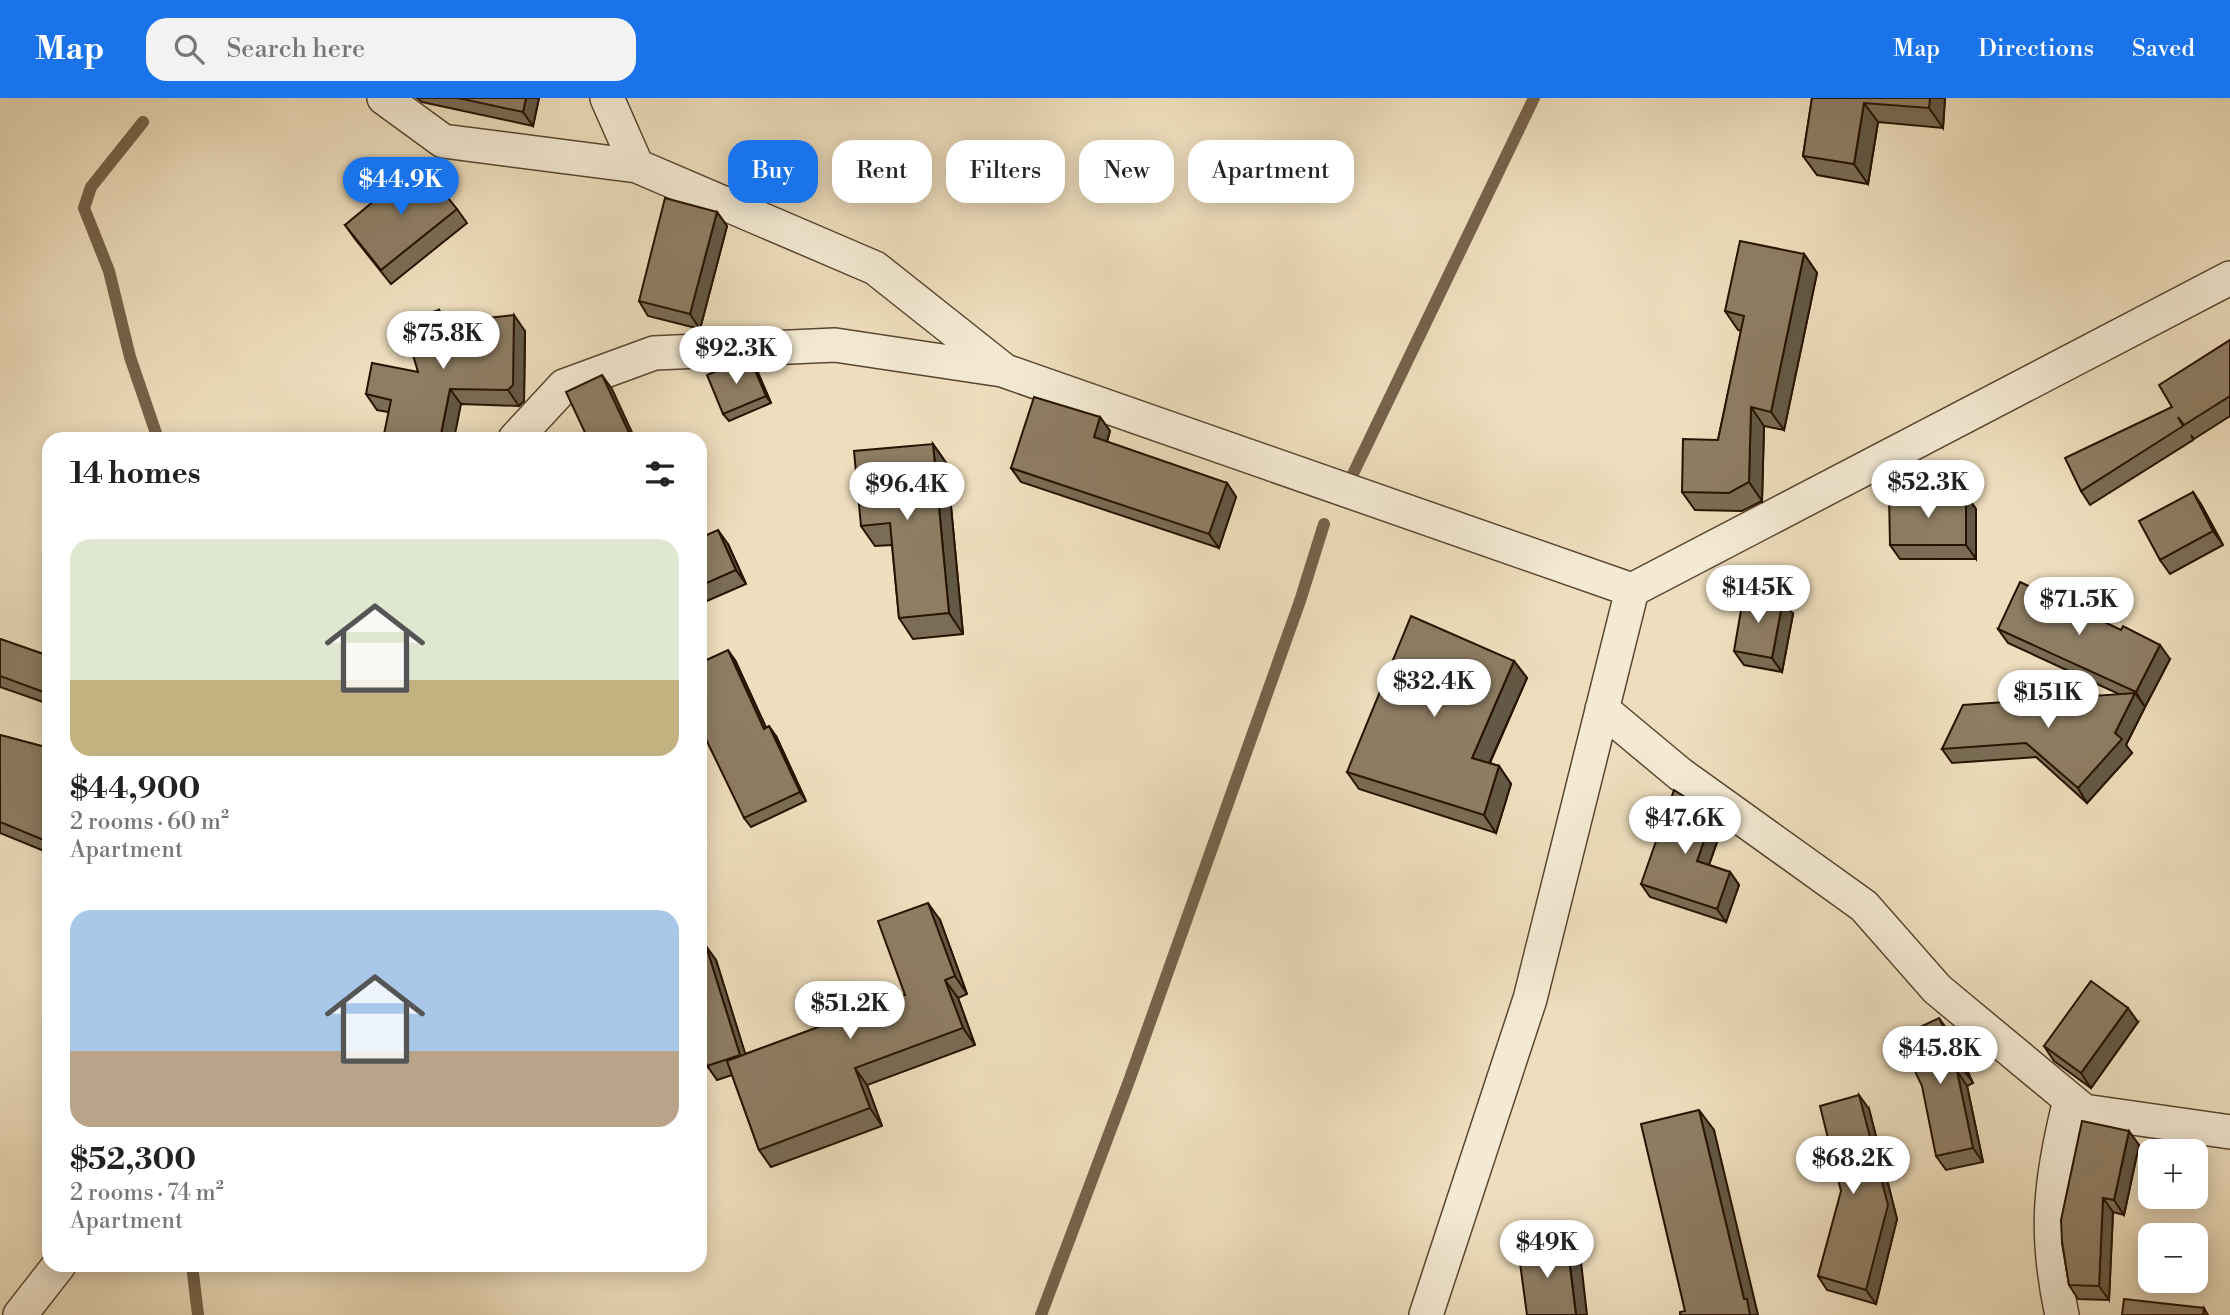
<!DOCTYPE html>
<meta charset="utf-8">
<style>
:root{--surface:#fff;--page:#f2f2f2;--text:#222;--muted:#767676;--accent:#1a73e8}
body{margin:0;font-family:"Libre Bodoni",serif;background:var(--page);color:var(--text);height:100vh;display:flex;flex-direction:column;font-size:26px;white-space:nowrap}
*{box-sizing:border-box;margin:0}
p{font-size:23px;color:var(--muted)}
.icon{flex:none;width:38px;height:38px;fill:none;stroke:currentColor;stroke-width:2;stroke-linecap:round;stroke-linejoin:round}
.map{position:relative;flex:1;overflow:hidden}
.details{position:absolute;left:42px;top:334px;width:665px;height:840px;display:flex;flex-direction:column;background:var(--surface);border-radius:21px;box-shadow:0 4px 18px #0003}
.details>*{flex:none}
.banner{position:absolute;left:728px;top:42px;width:665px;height:63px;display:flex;gap:14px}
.controls{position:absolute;left:2138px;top:1041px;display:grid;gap:14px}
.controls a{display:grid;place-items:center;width:70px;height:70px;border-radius:14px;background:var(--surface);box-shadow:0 4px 18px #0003;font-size:35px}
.price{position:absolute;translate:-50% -60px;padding:0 16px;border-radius:24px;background:#fff;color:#222;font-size:23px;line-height:46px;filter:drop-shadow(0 2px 4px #0008)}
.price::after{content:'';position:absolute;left:50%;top:42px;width:21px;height:16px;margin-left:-10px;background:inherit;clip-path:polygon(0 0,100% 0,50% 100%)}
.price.on{background:var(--accent);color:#fff}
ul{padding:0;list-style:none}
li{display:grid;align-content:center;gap:14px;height:371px;padding:0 28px}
li span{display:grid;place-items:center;height:217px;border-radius:21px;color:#555}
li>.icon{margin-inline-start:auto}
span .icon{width:126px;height:126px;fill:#fffc;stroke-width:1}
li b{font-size:30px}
h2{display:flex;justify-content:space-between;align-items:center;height:84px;padding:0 28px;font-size:30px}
.chip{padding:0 24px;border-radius:21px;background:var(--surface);box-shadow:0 4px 18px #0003;font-size:24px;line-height:63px}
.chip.on{background:var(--accent);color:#fff}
header{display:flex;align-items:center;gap:42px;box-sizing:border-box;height:98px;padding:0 35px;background:var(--accent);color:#fff}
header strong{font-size:33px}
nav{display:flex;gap:38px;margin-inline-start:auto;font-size:24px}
.search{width:490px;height:63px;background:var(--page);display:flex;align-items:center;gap:18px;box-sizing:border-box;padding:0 24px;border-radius:21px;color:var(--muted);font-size:26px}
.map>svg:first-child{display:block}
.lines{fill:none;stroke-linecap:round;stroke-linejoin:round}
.stream{stroke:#76634b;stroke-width:12}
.street-casing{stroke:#594630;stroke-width:36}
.street{stroke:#f4ead4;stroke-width:33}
.wall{fill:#7a6c55;stroke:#271301;stroke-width:2}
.shaded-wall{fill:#635845;stroke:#271301;stroke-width:2}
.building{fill:#8e7d63;stroke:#271301;stroke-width:2}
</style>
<header>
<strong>Map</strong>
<div class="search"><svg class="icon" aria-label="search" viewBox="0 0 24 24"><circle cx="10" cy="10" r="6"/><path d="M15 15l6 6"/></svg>Search here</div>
<nav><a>Map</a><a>Directions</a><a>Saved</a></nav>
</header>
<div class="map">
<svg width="2230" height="1217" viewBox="0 0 2230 1217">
<rect width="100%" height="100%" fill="#eedebd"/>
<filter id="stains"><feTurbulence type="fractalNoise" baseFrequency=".00286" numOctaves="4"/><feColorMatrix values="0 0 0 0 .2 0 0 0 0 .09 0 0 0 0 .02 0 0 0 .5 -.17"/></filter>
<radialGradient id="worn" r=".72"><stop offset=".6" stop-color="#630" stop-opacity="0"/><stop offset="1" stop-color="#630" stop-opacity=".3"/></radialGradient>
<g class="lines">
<path class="stream" d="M 143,24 L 91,89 L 84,110 L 109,173 L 130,259 L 158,341
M 1351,380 L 1534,0
M 192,1167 L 198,1217
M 1041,1217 L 1129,983 L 1300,503 L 1324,426"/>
<g class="street-casing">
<path id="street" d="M 384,0 L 443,43 L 637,68
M 607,0 L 637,68 L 875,170 L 1005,273 L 1632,492 L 2230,180
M 515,341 L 564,288 L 654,255 L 835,247 L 1002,272
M 1602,611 L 1680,676 L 1864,808 L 1937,891 L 2084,1013 L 2230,1034
M 20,1217 L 59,1167
M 1426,1217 L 1530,901 L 1632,492
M 2062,1217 C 2044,1135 2050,1082 2070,1002"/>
</g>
<use href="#street" class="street"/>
</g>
<path class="wall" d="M 417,0 L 539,0 L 533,28 L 422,4 Z
M 1812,0 L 1945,0 L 1943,30 L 1878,24 L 1868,86 L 1817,77 L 1803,58 Z
M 457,111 L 467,125 L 391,186 L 355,141 L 345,127 Z
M 717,114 L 727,128 L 700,231 L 648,218 L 639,203 Z
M 1804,156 L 1817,175 L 1784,332 L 1764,328 L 1762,403 L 1742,413 L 1695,412 L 1682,394 L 1718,342 L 1741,233 L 1738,232 L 1725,213 Z
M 439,212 L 447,224 L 525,233 L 524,303 L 519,308 L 461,306 L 388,314 L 377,312 L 366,296 L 418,274 Z
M 2230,242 L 2230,318 L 2194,341 L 2191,337 L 2193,342 L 2090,407 L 2081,393 L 2172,309 Z
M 756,270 L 771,305 L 729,323 L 723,316 Z
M 1100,319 L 1110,333 L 1107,344 L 1227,385 L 1236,399 L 1219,450 L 1021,384 L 1011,370 Z
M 933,346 L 947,366 L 963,536 L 913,541 L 899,520 L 892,447 L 875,448 L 861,428 Z
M 2193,394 L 2202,408 L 2223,447 L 2170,476 L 2160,462 Z
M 1966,397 L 1976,411 L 1976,461 L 1900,461 L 1890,447 Z
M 700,440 L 728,446 L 746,486 L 700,506 Z
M 1793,516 L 1782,574 L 1744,567 L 1734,553 Z
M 1998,531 L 2170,561 L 2145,609 L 2145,608 L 2145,609 L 2126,647 L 2132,655 L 2087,705 L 2036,659 L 1952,665 L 1942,651 L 2119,596 L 2008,545 Z
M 0,541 L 49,558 L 49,606 L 0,589 Z
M 735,562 L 766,630 L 776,638 L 806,703 L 751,729 L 744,720 Z
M 1514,563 L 1527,580 L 1490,665 L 1499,668 L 1511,686 L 1496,735 L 1359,691 L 1347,674 Z
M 0,637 L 49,650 L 49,755 L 0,735 Z
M 1722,730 L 1709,767 L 1730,774 L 1739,787 L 1726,824 L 1650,799 L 1641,786 Z
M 940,822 L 967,896 L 958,900 L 975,947 L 867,987 L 882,1028 L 771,1069 L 759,1052 L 732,977 L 717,982 L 708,969 L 700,972 L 700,850 L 716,862 L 745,956 L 905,897 Z
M 2138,924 L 2091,990 L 2054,963 L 2044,948 Z
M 1949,934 L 1973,985 L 1967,988 L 1983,1064 L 1946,1072 L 1936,1058 Z
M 1869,1011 L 1897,1121 L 1876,1206 L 1827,1192 L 1818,1178 Z
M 2139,1047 L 2124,1117 L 2113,1114 L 2109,1202 L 2078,1201 L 2069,1187 L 2062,1144 Z"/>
<path class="shaded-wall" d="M 526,0 L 539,0 L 533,28 L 523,14 Z
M 1930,0 L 1945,0 L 1943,30 L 1929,10 Z
M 1864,5 L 1878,24 L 1868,86 L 1854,66 Z
M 717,114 L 727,128 L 700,231 L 690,216 Z
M 1804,156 L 1817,175 L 1784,332 L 1771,314 Z
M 439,212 L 450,228 L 442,225 Z
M 514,217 L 525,233 L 524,303 L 519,308 L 508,292 Z
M 751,263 L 756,270 L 771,305 L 766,298 Z
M 602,277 L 612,291 L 635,341 L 632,341 Z
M 450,291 L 461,306 L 454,341 L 440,341 Z
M 1751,309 L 1764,328 L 1762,403 L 1749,384 Z
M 1100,319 L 1110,333 L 1104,353 L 1094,339 Z
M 933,346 L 947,366 L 963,536 L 949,515 Z
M 1227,385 L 1236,399 L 1219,450 L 1209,436 Z
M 2193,394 L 2202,408 L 2223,447 L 2213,433 Z
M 1966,397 L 1976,411 L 1976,461 L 1966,447 Z
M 718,432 L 728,446 L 746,486 L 736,472 Z
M 1783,502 L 1793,516 L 1782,574 L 1772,560 Z
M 2160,547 L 2170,561 L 2145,609 L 2136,594 Z
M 728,552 L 735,562 L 771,640 L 764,631 Z
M 1514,563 L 1527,580 L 1484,677 L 1472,660 Z
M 2135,595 L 2145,609 L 2126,647 L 2132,655 L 2087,705 L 2078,690 L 2115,635 Z
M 769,628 L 776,638 L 806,703 L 800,694 Z
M 1499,668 L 1511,686 L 1496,735 L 1484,717 Z
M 1713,717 L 1722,730 L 1706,775 L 1697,763 Z
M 1730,774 L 1739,787 L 1726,824 L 1717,811 Z
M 928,805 L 940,822 L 967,896 L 955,878 Z
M 706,848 L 716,862 L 750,971 L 740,957 Z
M 945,882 L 958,900 L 975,947 L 963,930 Z
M 2128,910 L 2138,924 L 2091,990 L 2081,975 Z
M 1939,920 L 1949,934 L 1973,985 L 1963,971 Z
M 855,970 L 867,987 L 882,1028 L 870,1010 Z
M 1957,973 L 1967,988 L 1983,1064 L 1973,1050 Z
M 1859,997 L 1869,1011 L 1897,1121 L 1876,1206 L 1866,1192 Z
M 1699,1012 L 1714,1032 L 1758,1217 L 1750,1217 L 1744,1201 Z
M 2129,1033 L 2139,1047 L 2124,1117 L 2114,1102 Z
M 2103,1100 L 2113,1114 L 2109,1202 L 2099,1188 Z
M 1567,1144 L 1581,1164 L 1587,1217 L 1576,1217 Z
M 2204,1210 L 2208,1217 L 2203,1217 Z"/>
<path class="building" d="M 458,0 L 526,0 L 523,14 Z
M 1812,0 L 1930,0 L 1929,10 L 1864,5 L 1854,66 L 1803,58 Z
M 420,65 L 457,111 L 381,172 L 345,127 Z
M 665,100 L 717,114 L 690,216 L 639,203 Z
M 1740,143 L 1804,156 L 1771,314 L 1751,309 L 1749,384 L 1729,395 L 1682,394 L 1683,341 L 1718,342 L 1744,218 L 1725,213 Z
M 439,212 L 442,225 L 514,217 L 513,287 L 508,292 L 450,291 L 440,341 L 383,341 L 391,302 L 366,296 L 372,265 L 418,274 L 403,223 Z
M 2230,242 L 2230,298 L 2184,327 L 2178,319 L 2183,328 L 2081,393 L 2065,360 L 2172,309 L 2159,287 Z
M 741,263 L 751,263 L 766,298 L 723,316 L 707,277 Z
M 602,277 L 632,341 L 588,341 L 566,294 Z
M 1034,299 L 1100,319 L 1094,339 L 1227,385 L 1209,436 L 1011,370 Z
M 933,346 L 949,515 L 899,520 L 890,425 L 861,428 L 854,353 Z
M 2193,394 L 2213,433 L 2160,462 L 2139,423 Z
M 1889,397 L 1966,397 L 1966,447 L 1890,447 Z
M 718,432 L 736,472 L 700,488 L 700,440 Z
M 2020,484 L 2121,532 L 2123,528 L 2160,547 L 2136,594 L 1998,531 Z
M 1744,495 L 1783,502 L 1772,560 L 1734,553 Z
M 1411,518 L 1514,563 L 1472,660 L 1499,668 L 1484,717 L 1347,674 Z
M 0,541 L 49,558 L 49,596 L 0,578 Z
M 728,552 L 764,631 L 769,628 L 800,694 L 744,720 L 700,629 L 700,565 Z
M 2135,595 L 2115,635 L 2122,641 L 2078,690 L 2026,645 L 1942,651 L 1963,607 Z
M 0,637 L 49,650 L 49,737 L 46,743 L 0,724 Z
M 1674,692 L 1713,717 L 1697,763 L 1730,774 L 1717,811 L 1641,786 Z
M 928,805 L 955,878 L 945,882 L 963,930 L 855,970 L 870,1010 L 759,1052 L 727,963 L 905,897 L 878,823 Z
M 706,848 L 740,957 L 707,968 L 703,953 L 700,955 L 700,850 Z
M 2091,883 L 2128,910 L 2081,975 L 2044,948 Z
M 1939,920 L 1963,971 L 1957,973 L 1973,1050 L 1936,1058 L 1922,988 L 1899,939 Z
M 1859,997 L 1888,1107 L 1866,1192 L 1818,1178 L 1841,1093 L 1820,1008 Z
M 1699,1012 L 1744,1201 L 1747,1201 L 1750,1217 L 1680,1217 L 1680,1214 L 1685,1213 L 1641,1026 Z
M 2082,1023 L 2129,1033 L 2114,1102 L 2103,1100 L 2099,1188 L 2069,1187 L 2062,1144 L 2061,1122 Z
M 1567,1144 L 1576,1217 L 1527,1217 L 1518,1150 Z
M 2124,1201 L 2204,1210 L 2203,1217 L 2122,1217 Z"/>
<rect width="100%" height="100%" filter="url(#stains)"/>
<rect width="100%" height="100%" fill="url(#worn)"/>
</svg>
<div class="controls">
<a>+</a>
<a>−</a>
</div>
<b class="price on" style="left:401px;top:119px">$44.9K</b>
<b class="price" style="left:443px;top:273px">$75.8K</b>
<b class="price" style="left:736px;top:288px">$92.3K</b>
<b class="price" style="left:1928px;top:422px">$52.3K</b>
<b class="price" style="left:907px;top:424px">$96.4K</b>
<b class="price" style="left:1758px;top:527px">$145K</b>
<b class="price" style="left:2079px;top:539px">$71.5K</b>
<b class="price" style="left:1434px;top:621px">$32.4K</b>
<b class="price" style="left:2048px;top:632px">$151K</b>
<b class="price" style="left:1685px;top:758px">$47.6K</b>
<b class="price" style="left:850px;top:943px">$51.2K</b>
<b class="price" style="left:1940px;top:988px">$45.8K</b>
<b class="price" style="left:1853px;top:1098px">$68.2K</b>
<b class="price" style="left:1547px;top:1182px">$49K</b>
<div class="banner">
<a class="chip on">Buy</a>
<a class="chip">Rent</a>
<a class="chip">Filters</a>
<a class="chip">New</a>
<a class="chip">Apartment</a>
</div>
<section class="details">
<h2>14 homes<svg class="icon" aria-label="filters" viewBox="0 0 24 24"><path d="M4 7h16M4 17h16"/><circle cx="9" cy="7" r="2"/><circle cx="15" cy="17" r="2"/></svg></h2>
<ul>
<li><span style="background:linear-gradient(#dfe7d0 65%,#c2b280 0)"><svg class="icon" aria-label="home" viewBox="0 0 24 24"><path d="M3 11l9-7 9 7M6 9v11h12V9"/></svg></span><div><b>$44,900</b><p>2 rooms · 60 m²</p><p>Apartment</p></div></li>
<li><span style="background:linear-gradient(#a9c7e8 65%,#b9a48a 0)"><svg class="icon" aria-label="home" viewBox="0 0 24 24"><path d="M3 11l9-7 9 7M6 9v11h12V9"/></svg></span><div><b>$52,300</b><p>2 rooms · 74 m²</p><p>Apartment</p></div></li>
</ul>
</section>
</div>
